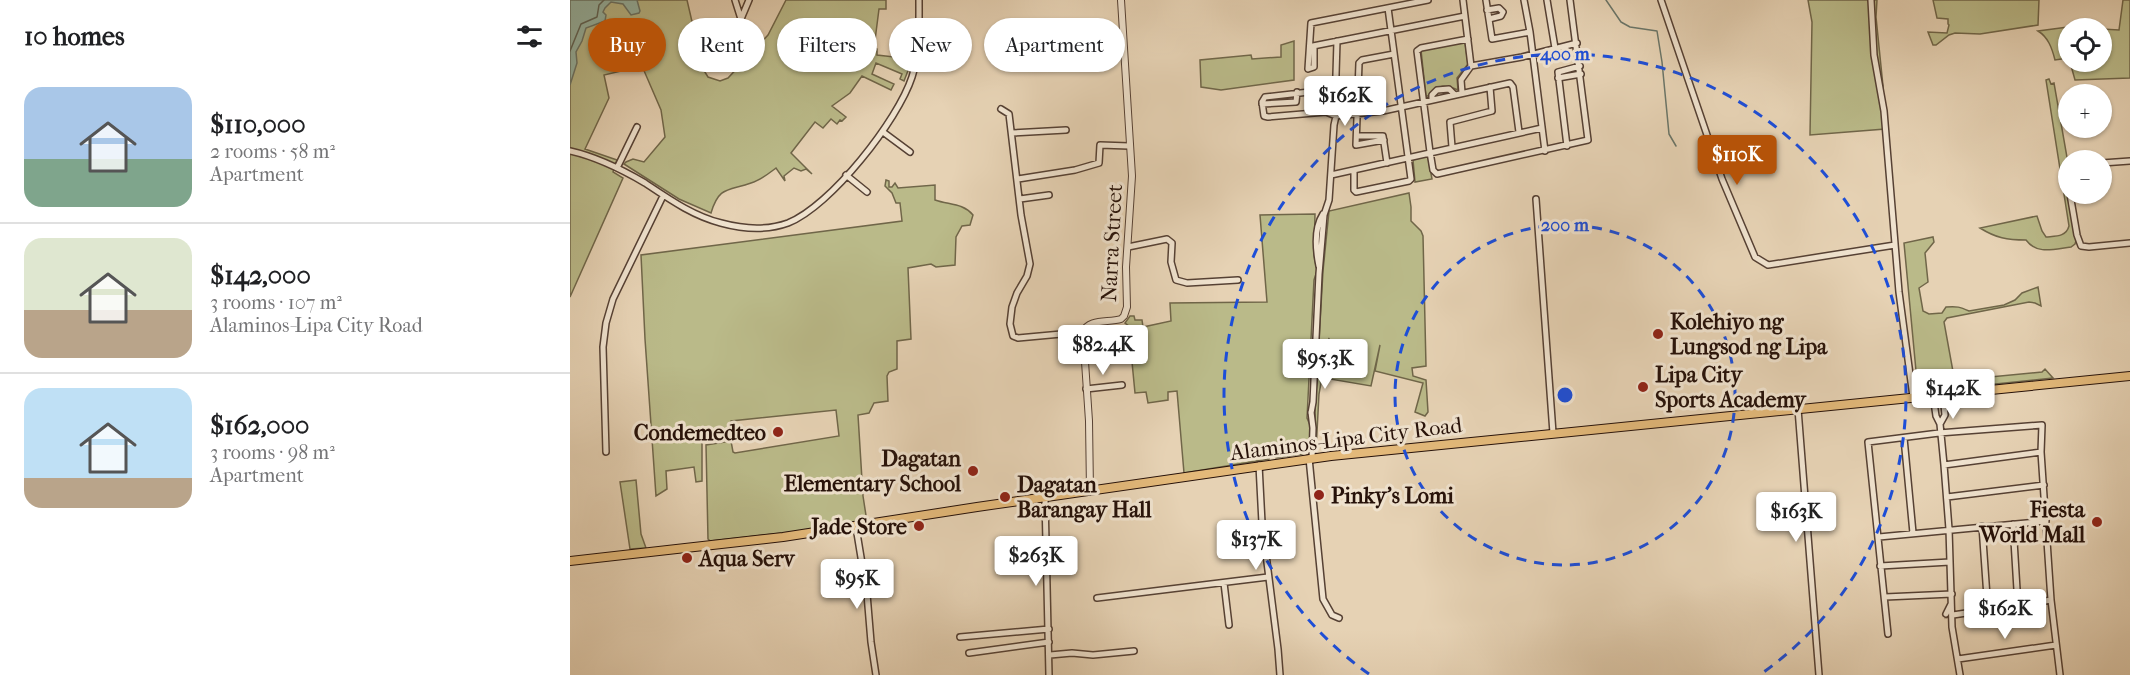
<!DOCTYPE html>
<meta charset="utf-8">
<style>
:root{--surface:#fff;--page:#f2f2f2;--text:#202124;--muted:#757577;--line:#e0e0e0;--accent:#b45309}
body{margin:0;font-family:"IM FELL French Canon",serif;background:var(--page);color:var(--text);height:100vh;display:flex;flex-direction:column;font-size:22px;white-space:nowrap}
*{box-sizing:border-box;margin:0}
p{font-size:20px;color:var(--muted)}
.icon{flex:none;width:33px;height:33px;fill:none;stroke:currentColor;stroke-width:2;stroke-linecap:round;stroke-linejoin:round}
.map{position:relative;flex:1;overflow:hidden}
.details{display:flex;flex-direction:column;background:var(--surface);width:570px}
.details>*{flex:none}
.hud{position:absolute;left:18px;top:18px;width:570px;height:54px;display:flex;gap:12px}
.controls{position:absolute;left:1488px;top:18px;display:grid;gap:12px}
.controls a{display:grid;place-items:center;width:54px;height:54px;border-radius:50%;background:var(--surface);box-shadow:0 2px 4px #0004;font-size:30px}
.price{position:absolute;translate:-50% -51px;padding:0 14px;border-radius:6px;background:#fff;color:#222;font-size:20px;line-height:39px;filter:drop-shadow(0 2px 3px #0008)}
.price::after{content:'';position:absolute;left:50%;top:36px;width:18px;height:14px;margin-left:-9px;background:inherit;clip-path:polygon(0 0,100% 0,50% 100%)}
.price.current{background:var(--accent);color:#fff}
ul{padding:0;list-style:none}
li{display:flex;align-items:center;gap:18px;height:150px;padding:0 24px}
li+li{border-top:2px solid var(--line)}
li span{display:grid;place-items:center;flex:none;width:168px;height:120px;border-radius:18px;color:#555}
li>.icon{margin-inline-start:auto}
span .icon{width:72px;height:72px;fill:#fffc;stroke-width:1}
li b{font-size:26px}
h2{display:flex;justify-content:space-between;align-items:center;height:72px;padding:0 24px;font-size:26px}
.pill{padding:0 21px;border-radius:27px;background:var(--surface);box-shadow:0 2px 4px #0004;font-size:21px;line-height:54px}
.pill.current{background:var(--accent);color:#fff}
main{display:flex;flex:1;min-height:0}
.map>svg:first-child{display:block}
.green{fill:#baba89;stroke:#706649;stroke-width:1.5}
.water{fill:#97b8a8;stroke:#6a7568;stroke-width:1.5}
.lines{fill:none;stroke-linecap:round;stroke-linejoin:round}
.shore{stroke:#5e6458;stroke-width:1.5}
.stream{stroke:#6a7568;stroke-width:1.5}
.minor-tunnel{stroke:#c0ab92;stroke-width:5;stroke-dasharray:5 2.5;stroke-linecap:butt}
.minor-casing{stroke:#564134;stroke-width:8}
.tertiary-casing{stroke:#564134;stroke-width:8}
.primary-casing{stroke:#261109;stroke-width:10}
.minor{stroke:#efe2ce;stroke-width:5}
.tertiary{stroke:#efe2ce;stroke-width:6}
.primary{stroke:#e3b97a;stroke-width:8}
.ring{fill:none;stroke:#1d4ed8;stroke-width:3;stroke-dasharray:10 8}
.poi-dot{fill:#8f2418;stroke:#efe2ce;stroke-width:2}
.labels{text-anchor:middle;stroke-width:6;stroke-linejoin:round;paint-order:stroke}
.street-label{font-size:22px;fill:#261109;stroke:#efe2ce}
.poi-label{font-size:22px;font-weight:bold;fill:#261109;stroke:#efe2ce;text-anchor:start}
.centre{fill:#1d4ed8;stroke:#efe2ce;stroke-width:3}
.ring-label{font-size:18px;text-anchor:middle;font-weight:bold;fill:#1d4ed8;stroke:#efe2ce;stroke-width:6;stroke-linejoin:round;paint-order:stroke}
</style>
<main>
<section class="details">
<h2>10 homes<svg class="icon" aria-label="filters" viewBox="0 0 24 24"><path d="M4 7h16M4 17h16"/><circle cx="9" cy="7" r="2"/><circle cx="15" cy="17" r="2"/></svg></h2>
<ul>
<li><span style="background:linear-gradient(#a9c7e8 60%,#7fa58c 0)"><svg class="icon" aria-label="home" viewBox="0 0 24 24"><path d="M3 11l9-7 9 7M6 9v11h12V9"/></svg></span><div><b>$110,000</b><p>2 rooms · 58 m²</p><p>Apartment</p></div></li>
<li><span style="background:linear-gradient(#dfe7d0 60%,#b9a48a 0)"><svg class="icon" aria-label="home" viewBox="0 0 24 24"><path d="M3 11l9-7 9 7M6 9v11h12V9"/></svg></span><div><b>$142,000</b><p>3 rooms · 107 m²</p><p>Alaminos-Lipa City Road</p></div></li>
<li><span style="background:linear-gradient(#bfe0f5 75%,#b9a48a 0)"><svg class="icon" aria-label="home" viewBox="0 0 24 24"><path d="M3 11l9-7 9 7M6 9v11h12V9"/></svg></span><div><b>$162,000</b><p>3 rooms · 98 m²</p><p>Apartment</p></div></li>
</ul>
</section>
<div class="map">
<svg width="1560" height="675" viewBox="0 0 1560 675">
<rect width="100%" height="100%" fill="#e6d2b4"/>
<filter id="stains"><feTurbulence type="fractalNoise" baseFrequency=".00333" numOctaves="4"/><feColorMatrix values="0 0 0 0 .2 0 0 0 0 .09 0 0 0 0 .02 0 0 0 .5 -.17"/></filter>
<radialGradient id="worn" r=".72"><stop offset=".6" stop-color="#630" stop-opacity="0"/><stop offset="1" stop-color="#630" stop-opacity=".3"/></radialGradient>
<path class="green" d="M 0,0 L 117,0 L 133,69 L 138,77 L 150,81 L 158,78 L 198,35 L 216,0 L 316,0 L 316,9 L 309,9 L 304,48 L 307,49 L 307,55 L 324,57 L 326,47 L 340,48 L 337,67 L 339,68 L 334,81 L 330,79 L 332,74 L 306,63 L 302,74 L 324,84 L 321,90 L 292,76 L 280,93 L 262,106 L 276,117 L 272,121 L 270,120 L 267,124 L 261,119 L 253,128 L 245,122 L 221,153 L 242,174 L 236,169 L 231,171 L 224,168 L 214,176 L 215,181 L 206,168 C 198,174 191,180 181,183 C 158,191 149,186 141,213 L 109,199 L 54,164 L 56,162 L 63,159 L 74,162 L 95,137 L 91,110 L 72,66 L 34,75 L 39,98 L 15,149 L 47,160 L 43,172 L 53,178 L 0,297 Z
M 1238,0 L 1307,0 L 1306,17 L 1313,86 L 1312,101 L 1315,129 L 1240,135 L 1242,22 Z
M 1363,0 L 1469,0 L 1468,25 L 1410,34 L 1385,33 L 1379,35 L 1366,45 L 1363,45 L 1358,32 L 1377,33 L 1379,25 L 1378,24 L 1378,19 L 1367,18 Z
M 1553,0 L 1560,0 L 1560,78 L 1505,80 L 1500,62 L 1532,62 L 1532,29 L 1549,30 Z
M 1498,27 L 1524,28 L 1498,28 L 1498,58 L 1485,60 C 1482,48 1478,37 1468,31 Z
M 724,41 L 724,80 L 651,90 L 631,87 L 630,60 L 681,55 L 682,59 L 711,57 L 711,45 Z
M 895,42 L 898,64 L 887,78 L 888,90 C 868,82 870,88 856,97 L 851,50 Z
M 1479,79 L 1481,84 L 1484,83 L 1498,163 L 1498,194 L 1511,240 L 1506,241 L 1505,244 L 1501,247 C 1484,249 1467,255 1456,240 C 1437,240 1426,238 1410,228 L 1467,216 L 1472,231 L 1476,237 C 1486,236 1496,237 1499,226 L 1476,80 Z
M 856,156 L 858,157 L 862,179 L 845,182 L 843,160 Z
M 316,180 L 319,181 L 319,187 L 322,187 L 325,183 L 328,188 L 365,185 L 365,200 C 379,205 393,203 403,215 L 400,225 L 392,226 L 386,237 L 385,265 L 366,267 L 361,264 L 338,268 L 341,339 L 327,341 L 327,369 L 319,372 L 317,376 L 318,401 L 304,403 L 299,413 L 288,415 L 293,496 L 297,522 L 267,527 L 140,541 L 138,539 L 136,445 L 161,441 L 163,452 L 165,453 L 269,436 L 266,410 L 161,421 L 161,437 L 132,441 L 132,481 L 126,482 L 124,467 L 96,471 L 97,489 L 86,496 L 75,339 L 71,255 L 332,221 L 330,203 L 326,203 L 322,193 L 315,186 Z
M 839,193 L 841,207 L 841,221 L 851,231 L 853,236 L 856,366 L 842,368 L 843,376 L 856,380 L 858,412 L 855,416 L 845,412 L 853,383 L 805,371 L 810,345 L 801,386 L 754,378 L 759,338 L 749,394 L 746,451 L 745,410 L 753,271 L 759,211 Z
M 745,214 L 744,255 L 747,271 L 744,280 L 737,418 L 740,425 L 740,450 L 732,454 L 706,458 L 702,452 L 699,453 L 699,459 L 614,473 L 607,391 L 598,392 L 598,400 L 578,403 L 576,392 L 565,393 L 562,362 L 576,361 L 573,335 L 561,336 L 560,327 L 555,323 L 560,316 L 564,316 L 565,320 L 572,320 L 573,327 L 601,321 L 600,303 L 697,302 L 690,215 Z
M 1363,237 L 1364,242 L 1355,253 L 1358,282 L 1349,288 L 1353,311 L 1359,314 L 1372,313 L 1376,307 C 1387,306 1390,307 1399,311 L 1434,305 L 1445,300 L 1452,293 L 1468,287 L 1471,306 L 1465,303 L 1459,302 L 1377,318 L 1374,322 L 1384,377 L 1389,380 L 1472,372 L 1475,369 L 1483,378 L 1348,392 L 1334,243 Z
M 66,480 L 71,534 L 76,548 L 60,549 L 50,482 Z"/>
<path class="water" d="M 0,0 L 67,0 L 70,11 L 69,13 L 61,15 L 53,4 L 41,2 L 35,8 L 33,12 L 36,15 L 35,21 L 16,28 L 12,41 L 6,52 L 7,63 L 0,85 Z"/>
<g class="lines">
<path class="shore" d="M 0,51 L 11,24 L 27,17 L 29,5 L 34,0"/>
<path class="stream" d="M 1036,0 L 1051,22 L 1060,27 L 1087,31 L 1092,62 L 1099,134 L 1106,146"/>
<path class="minor-tunnel" d="M 1376,614 L 1377,621"/>
<g class="minor-casing">
<path id="minor" d="M 893,0 L 901,66
M 916,0 L 922,39 L 960,32
M 954,0 L 960,32 L 975,151
M 977,0 L 985,48
M 1091,0 L 1152,179 L 1185,257 L 1198,265 L 1325,245
M 1301,0 L 1304,55 L 1314,111 L 1329,292 L 1343,397
M 917,10 L 929,8 L 933,12 L 931,16 L 919,19
M 171,19 L 179,0
M 164,30 L 171,19 L 165,0
M 898,39 L 851,48 L 847,51 L 860,152 L 863,170 L 867,174 L 1018,140 L 1000,0
M 743,46 L 895,16
M 744,46 L 744,67 L 738,69 L 741,23 L 858,0
M 988,78 L 1011,74
M 765,89 L 695,97 L 692,102 L 694,116 L 698,117 L 756,112 L 766,116 L 813,111 L 940,83 L 943,87 L 949,132
M 788,90 L 807,87 L 804,80 L 788,82
M 892,93 L 891,80 L 901,66 L 952,57 L 1007,43
M 862,100 L 862,95 L 867,90 L 879,89 L 885,95
M 692,104 L 726,102 L 727,92
M 431,109 L 439,114 L 451,215 L 460,264 L 457,276 L 447,293 L 442,307 L 440,324 L 443,336 L 448,338 L 513,332
M 313,132 L 340,152
M 442,133 L 496,130
M 787,136 L 813,136 L 817,163
M 814,140 L 786,145 L 789,63 L 792,60 L 824,54
M 997,146 L 988,72 L 1010,66
M 882,147 L 880,122 L 922,111 L 920,87
M 0,151 C 27,157 51,169 75,183 C 99,199 123,216 151,223 C 173,229 196,231 218,223 C 261,206 328,120 342,77 C 350,53 349,25 349,0
M 1532,163 L 1560,161
M 47,168 L 67,127
M 784,170 L 784,190 L 786,192 L 839,181 L 841,179 L 818,8
M 1498,172 L 1498,181
M 276,175 L 297,192
M 761,175 L 972,128
M 448,179 L 505,170 L 529,163 L 530,145 L 559,146
M 1500,194 L 1507,235 L 1511,246 L 1519,247 L 1560,243
M 450,199 L 479,195
M 966,199 L 983,433
M 558,247 L 597,239 L 602,243 L 601,262 L 606,280 L 617,283 L 668,280
M 749,266 C 746,251 744,228 753,214
M 516,389 L 552,385
M 1363,395 L 1366,416 L 1370,424 L 1374,465 L 1379,529 L 1382,627 L 1390,675
M 1228,409 L 1249,675
M 741,412 L 743,428 L 742,458
M 741,413 L 743,402 L 749,274 L 754,215 L 759,200 L 764,125 L 766,116 L 765,108 L 767,41
M 1370,424 L 1375,415 L 1373,394
M 1334,438 L 1343,533
M 36,452 L 33,347 L 36,323 L 43,299 L 93,196
M 739,458 L 753,599 L 762,615 L 769,618
M 689,465 L 692,523 L 708,649 L 710,675
M 1374,465 L 1471,452
M 1377,497 L 1474,485
M 475,498 L 479,675
M 1443,524 L 1448,606
M 1412,526 L 1418,611
M 286,527 L 297,594 L 301,642 L 306,675
M 1309,537 L 1476,521
M 1310,566 L 1380,562
M 654,583 L 659,625
M 1315,597 L 1382,594
M 527,598 L 698,577
M 1376,614 L 1381,604
M 1383,615 L 1481,600
M 1318,634 L 1298,442 L 1369,433 L 1472,425 L 1471,452 L 1481,600 L 1490,675
M 390,637 L 479,629
M 399,653 L 479,642
M 480,655 L 502,653 L 523,655 L 564,651
M 1388,659 L 1486,645"/>
</g>
<g class="tertiary-casing">
<path id="tertiary" d="M 520,491 L 519,421 L 513,332 C 519,318 538,323 551,319 L 554,316 L 557,307 L 556,267 L 562,176 L 551,0"/>
</g>
<g class="primary-casing">
<path id="primary" d="M 0,561 L 213,537 L 407,507 L 761,456 L 1560,376"/>
</g>
<use href="#minor" class="minor"/>
<use href="#tertiary" class="tertiary"/>
<use href="#primary" class="primary"/>
</g>
<g class="ring">
<circle cx="995" cy="395" r="170"/>
<path d="M799 674A341 341 0 1 1 1191 674"/>
</g>
<g class="poi-dot">
<circle cx="1088" cy="334" r="6"/>
<circle cx="1073" cy="387" r="6"/>
<circle cx="208" cy="432" r="6"/>
<circle cx="403" cy="471" r="6"/>
<circle cx="749" cy="495" r="6"/>
<circle cx="435" cy="497" r="6"/>
<circle cx="1527" cy="522" r="6"/>
<circle cx="349" cy="526" r="6"/>
<circle cx="117" cy="558" r="6"/>
</g>
<g class="labels">
<g class="street-label">
<text transform="translate(541 243) rotate(-87)" y="8">Narra Street</text>
<text transform="translate(776 438) rotate(-7)" y="8">Alaminos-Lipa City Road</text>
</g>
<g class="poi-label">
<text x="1100" y="329">Kolehiyo ng<tspan x="1100" dy="25">Lungsod ng Lipa</tspan></text>
<text x="1085" y="382">Lipa City<tspan x="1085" dy="25">Sports Academy</tspan></text>
<text x="196" y="440" text-anchor="end">Condemedteo</text>
<text x="391" y="466" text-anchor="end">Dagatan<tspan x="391" dy="25">Elementary School</tspan></text>
<text x="447" y="492">Dagatan<tspan x="447" dy="25">Barangay Hall</tspan></text>
<text x="761" y="503">Pinky's Lomi</text>
<text x="1515" y="517" text-anchor="end">Fiesta<tspan x="1515" dy="25">World Mall</tspan></text>
<text x="337" y="534" text-anchor="end">Jade Store</text>
<text x="129" y="566">Aqua Serv</text>
</g>
</g>
<circle cx="995" cy="395" r="9" class="centre"/>
<g class="ring-label">
<text x="995" y="60">400 m</text>
<text x="995" y="231">200 m</text>
</g>
<rect width="100%" height="100%" filter="url(#stains)"/>
<rect width="100%" height="100%" fill="url(#worn)"/>
</svg>
<div class="controls">
<a><svg class="icon" aria-label="locate" viewBox="0 0 24 24"><circle cx="12" cy="12" r="6"/><path d="M12 2v4M12 18v4M2 12h4M18 12h4"/></svg></a>
<a>+</a>
<a>−</a>
</div>
<b class="price" style="left:775px;top:127px">$162K</b>
<b class="price current" style="left:1167px;top:186px">$110K</b>
<b class="price" style="left:533px;top:376px">$82.4K</b>
<b class="price" style="left:755px;top:390px">$95.3K</b>
<b class="price" style="left:1383px;top:420px">$142K</b>
<b class="price" style="left:1226px;top:543px">$163K</b>
<b class="price" style="left:686px;top:571px">$137K</b>
<b class="price" style="left:466px;top:587px">$263K</b>
<b class="price" style="left:287px;top:610px">$95K</b>
<b class="price" style="left:1435px;top:640px">$162K</b>
<div class="hud">
<a class="pill current">Buy</a>
<a class="pill">Rent</a>
<a class="pill">Filters</a>
<a class="pill">New</a>
<a class="pill">Apartment</a>
</div>
</div>
</main>
